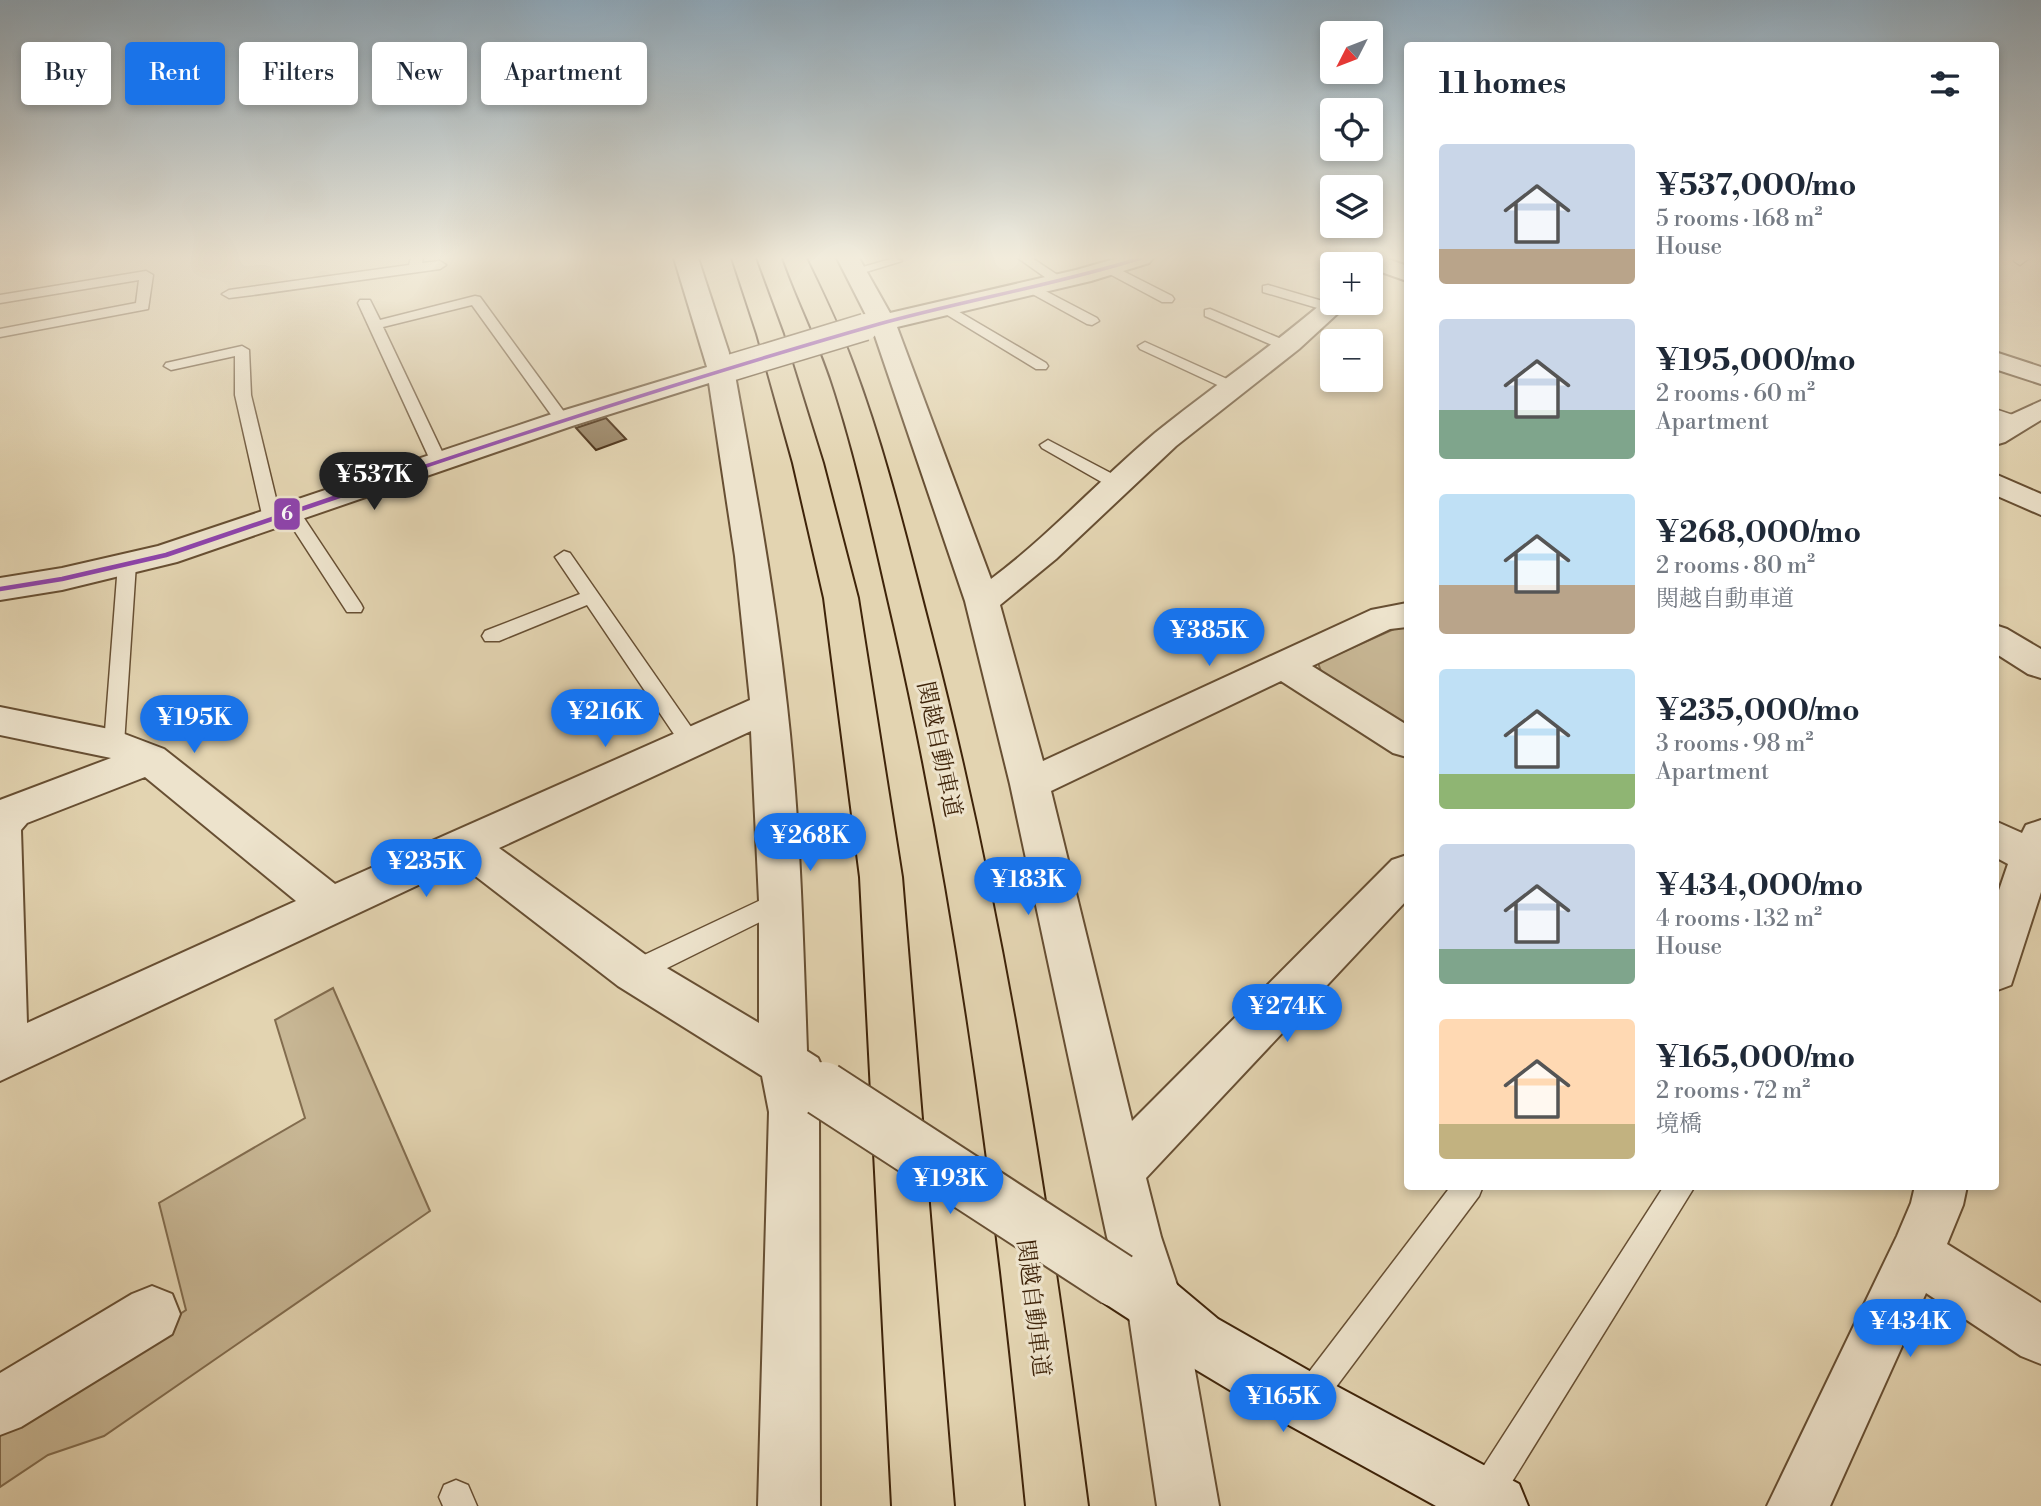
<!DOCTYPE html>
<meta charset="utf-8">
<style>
:root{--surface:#fff;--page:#f6f6f7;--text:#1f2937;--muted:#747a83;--accent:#1a73e8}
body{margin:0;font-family:"Libre Bodoni","Noto Serif JP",serif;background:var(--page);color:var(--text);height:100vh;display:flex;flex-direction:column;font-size:26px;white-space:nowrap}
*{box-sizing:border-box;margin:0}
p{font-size:23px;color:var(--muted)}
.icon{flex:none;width:38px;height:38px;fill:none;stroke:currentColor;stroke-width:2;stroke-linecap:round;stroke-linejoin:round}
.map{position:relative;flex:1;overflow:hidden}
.side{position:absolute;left:1404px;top:42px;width:595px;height:1148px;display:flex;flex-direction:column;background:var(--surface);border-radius:7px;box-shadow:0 4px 10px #0003}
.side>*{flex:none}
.guide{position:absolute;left:21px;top:42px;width:665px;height:63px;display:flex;gap:14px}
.needle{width:46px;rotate:228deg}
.controls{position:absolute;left:1320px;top:21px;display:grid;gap:14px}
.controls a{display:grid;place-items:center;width:63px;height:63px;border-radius:7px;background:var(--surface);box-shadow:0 4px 10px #0003;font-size:35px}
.price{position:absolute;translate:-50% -60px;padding:0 16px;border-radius:24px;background:var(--accent);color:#fff;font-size:23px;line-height:46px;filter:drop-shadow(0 2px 4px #0008)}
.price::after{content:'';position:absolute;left:50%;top:42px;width:21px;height:16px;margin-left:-10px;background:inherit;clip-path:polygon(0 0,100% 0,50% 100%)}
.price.on{background:#222;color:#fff}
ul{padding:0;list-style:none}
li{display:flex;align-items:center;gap:21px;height:175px;padding:0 35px}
li span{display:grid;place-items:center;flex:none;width:196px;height:140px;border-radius:7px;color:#555}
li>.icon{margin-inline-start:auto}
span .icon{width:84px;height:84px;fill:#fffc;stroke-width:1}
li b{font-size:30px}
h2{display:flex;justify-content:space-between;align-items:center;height:84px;padding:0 35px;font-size:30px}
.pill{padding:0 24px;border-radius:7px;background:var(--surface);box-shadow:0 4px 10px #0003;font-size:24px;line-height:63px}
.pill.on{background:var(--accent);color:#fff}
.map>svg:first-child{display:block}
.green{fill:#c7b694;stroke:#826c4e;stroke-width:2}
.building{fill:#947f60;stroke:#3e2309;stroke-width:2}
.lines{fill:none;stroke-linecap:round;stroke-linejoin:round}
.lane-casing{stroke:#674f33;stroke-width:3}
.street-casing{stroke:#674f33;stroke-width:4}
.secondary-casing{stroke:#3e2309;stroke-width:4}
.highway-casing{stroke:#3e2309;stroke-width:4}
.lane{fill:#ede3cc;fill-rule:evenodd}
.street{fill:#ede3cc;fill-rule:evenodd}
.secondary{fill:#ede3cc;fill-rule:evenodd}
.highway{fill:#e3d4b1;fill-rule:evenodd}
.street-bridge-far1-casing{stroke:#674f33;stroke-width:29;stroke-linecap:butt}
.street-bridge-casing{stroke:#674f33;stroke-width:58;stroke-linecap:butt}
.street-bridge-far1{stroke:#ede3cc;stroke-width:26}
.street-bridge{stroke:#ede3cc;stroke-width:54}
.bus-1-far1-casing{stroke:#ede3cc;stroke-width:7}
.bus-1-casing{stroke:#ede3cc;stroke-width:9}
.bus-1-far1{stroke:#8e44ad;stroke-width:3.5}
.bus-1{stroke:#8e44ad;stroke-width:4.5}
.labels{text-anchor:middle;stroke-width:6;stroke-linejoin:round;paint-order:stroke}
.street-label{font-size:23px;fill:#3e2309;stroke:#ede3cc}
.line-badge{stroke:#ede3cc;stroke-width:2.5}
.badge-label{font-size:19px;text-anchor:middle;font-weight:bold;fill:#fff}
</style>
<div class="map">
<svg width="2041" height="1506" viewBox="0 0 2041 1506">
<rect width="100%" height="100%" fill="#e3d4b1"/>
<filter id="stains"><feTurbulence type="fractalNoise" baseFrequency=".00286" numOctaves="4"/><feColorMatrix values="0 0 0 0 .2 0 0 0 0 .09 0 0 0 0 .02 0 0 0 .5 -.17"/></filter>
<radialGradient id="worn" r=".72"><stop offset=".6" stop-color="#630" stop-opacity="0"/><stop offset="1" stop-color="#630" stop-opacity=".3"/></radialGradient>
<path class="green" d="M 1407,627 L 1407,726 L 1322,674 L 1318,663 L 1394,629 Z
M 333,988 L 430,1211 L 104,1436 L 48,1455 L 0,1487 L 0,1433 L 186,1310 L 159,1203 L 305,1118 L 275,1020 Z"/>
<path class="building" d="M 606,418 L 626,439 L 596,450 L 576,428 Z"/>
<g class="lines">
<g class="lane-casing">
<path id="lane" d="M 411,258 L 423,258 L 422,263 L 440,261 L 446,265 L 440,269 L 253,295 L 229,298 L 222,294 L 229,290 L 409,265 Z
M 894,258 L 902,261 L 856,275 L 849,271 Z
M 1018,258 L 1032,258 L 1068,282 L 1061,286 L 1056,285 Z
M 2016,258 L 2029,258 L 2020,265 L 2014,261 Z
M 1109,264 L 1172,296 L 1174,299 L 1172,302 L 1162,302 L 1104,271 L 1104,265 Z
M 146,271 L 153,275 L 148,309 L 0,337 L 0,329 L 136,303 L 139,280 L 0,303 L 0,295 Z
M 1032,284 L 1097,318 L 1099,321 L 1092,325 L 1087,324 L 1027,291 L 1027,285 Z
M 1268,285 L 1336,305 L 1338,308 L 1331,312 L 1263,292 L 1263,286 Z
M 475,296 L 480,297 L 570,420 L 567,423 L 557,423 L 472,305 L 383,327 L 447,462 L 439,467 L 431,462 L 358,303 L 360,300 L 370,300 L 380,320 Z
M 944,303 L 1046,363 L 1048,366 L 1046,369 L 1036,369 L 939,310 L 939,304 Z
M 1210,309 L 1291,343 L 1293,346 L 1286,350 L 1281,349 L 1205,316 L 1205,310 Z
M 1145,342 L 1236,383 L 1238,386 L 1236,389 L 1226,389 L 1140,349 L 1138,346 Z
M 242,346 L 249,350 L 251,395 L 281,519 L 272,524 L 263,519 L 235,395 L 235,356 L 171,370 L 164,366 L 166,363 Z
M 1995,409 L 2022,418 L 2025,421 L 2017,426 L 1995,419 Z
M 1048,440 L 1124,480 L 1126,484 L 1124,488 L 1112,488 L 1042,448 L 1040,445 Z
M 292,508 L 298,509 L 361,604 L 363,608 L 361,612 L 347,612 L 283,513 Z
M 564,551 L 570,553 L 698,737 L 701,743 L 698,749 L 691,751 L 684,749 L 587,605 L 499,641 L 485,641 L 482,636 L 485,631 L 580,594 L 555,557 Z
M 127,558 L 136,564 L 124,744 L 121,750 L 114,752 L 107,750 L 104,744 L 118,564 Z
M 780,891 L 788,894 L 792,901 L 788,908 L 643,980 L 634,983 L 625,980 L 622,972 L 625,964 Z
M 1451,1186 L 1483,1186 L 1479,1196 L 1318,1411 L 1307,1416 L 1296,1411 L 1291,1400 L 1296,1389 Z
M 1664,1186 L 1695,1186 L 1497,1506 L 1471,1506 L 1467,1496 L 1472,1484 Z
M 456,1480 L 468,1485 L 477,1506 L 443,1506 L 439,1497 L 444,1485 Z"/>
</g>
<g class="street-casing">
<path id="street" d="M 674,258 L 698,258 L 731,359 L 742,361 L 746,367 L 742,373 L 735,375 C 755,485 775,595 787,706 C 800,820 803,936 807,1051 L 818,1058 L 825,1074 L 818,1090 L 814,1092 L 819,1112 L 820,1506 L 758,1506 L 769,1112 L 762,1076 L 618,986 L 461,865 L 0,1081 L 0,800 L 111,758 L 0,735 L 0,707 L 114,730 L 164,749 L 335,884 L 750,700 L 735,556 L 709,383 L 572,426 L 177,562 L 62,590 L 0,600 L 0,578 L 62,568 L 158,546 L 552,414 L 707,367 ZM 751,731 L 759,901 L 759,1023 L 650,958 L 499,848 ZM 145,777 L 296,901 L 27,1023 L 21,830 L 27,823 Z
M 837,258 L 859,258 L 890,313 L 1076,270 L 1118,258 L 1153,258 L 1149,263 L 1091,281 L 897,327 L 991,579 C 1050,535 1099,480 1155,433 C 1212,387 1273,346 1328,298 L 1332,297 L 1332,303 L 1349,303 L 1299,349 L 1176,446 L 1056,559 L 1000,605 L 1043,761 L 1371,610 L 1407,603 L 1407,627 L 1390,629 L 1312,666 L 1407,725 L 1407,757 L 1393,753 L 1281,681 L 1051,791 L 1132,1121 L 1392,860 L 1407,855 L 1407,900 L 1146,1178 L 1161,1237 L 1183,1303 L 1219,1506 L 1157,1506 L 1127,1303 L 1107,1237 L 1010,784 L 965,601 L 874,333 L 865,335 L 856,332 L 852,327 L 856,322 L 868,319 Z
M 1364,258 L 1385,258 L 1407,266 L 1407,281 L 1370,268 L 1370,264 L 1363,264 L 1361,261 Z
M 1995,352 L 2041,367 L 2041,384 L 1995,369 Z
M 2041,401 L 2041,420 L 2005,442 L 1995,445 L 1995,422 Z
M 1995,474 L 2041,494 L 2041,515 L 1995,495 Z
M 1995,625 L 2007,629 L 2041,649 L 2041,678 L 2028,674 L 1995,653 Z
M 2041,820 L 2041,892 L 2011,985 L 1995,991 L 1995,902 L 2008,864 L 1995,857 L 1995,821 L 2022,833 L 2026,825 Z
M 1915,1186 L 1967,1186 L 1963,1205 L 1947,1244 L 2041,1303 L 2041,1364 L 2021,1356 L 1926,1293 L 1830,1506 L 1767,1506 L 1897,1236 L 1911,1203 Z
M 152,1286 L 172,1294 L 180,1314 L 172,1334 L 21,1427 L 0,1435 L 0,1373 L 132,1294 Z"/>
</g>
<g class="secondary-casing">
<path id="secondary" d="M 1117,1253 L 1175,1283 L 1218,1319 L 1327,1381 L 1519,1484 L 1528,1506 L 1436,1506 L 1285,1423 L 1178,1359 L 1135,1323 L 1098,1299 L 1090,1280 L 1098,1261 Z"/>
</g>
<g class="highway-casing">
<path id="highway" d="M 732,258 L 755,258 L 783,334 L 823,463 L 858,598 L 902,877 L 954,1506 L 892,1506 L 860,877 L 824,598 L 793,463 L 757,334 Z
M 783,258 L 806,258 C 823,293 840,328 853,364 C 886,452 908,545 932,637 C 1006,922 1050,1214 1088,1506 L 1026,1506 C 997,1210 960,915 894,625 C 876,548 860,470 836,394 C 822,347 799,303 783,258 Z"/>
</g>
<use href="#lane" class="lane"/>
<use href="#street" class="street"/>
<use href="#secondary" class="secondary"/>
<use href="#highway" class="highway"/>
<g class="street-bridge-far1-casing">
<path id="street-bridge-far1" d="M 733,367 L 865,327"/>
</g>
<g class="street-bridge-casing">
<path id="street-bridge" d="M 823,1089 L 1117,1280"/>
</g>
<use href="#street-bridge-far1" class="street-bridge-far1"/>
<use href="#street-bridge" class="street-bridge"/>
<g class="bus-1-far1-casing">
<path id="bus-1-far1" d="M 420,468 C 572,417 725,368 879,324 C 966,300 1055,285 1141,258"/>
</g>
<g class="bus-1-casing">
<path id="bus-1" d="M 0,589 L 62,579 L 166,555 L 425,467"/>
</g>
<use href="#bus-1-far1" class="bus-1-far1"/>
<use href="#bus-1" class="bus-1"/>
</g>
<linearGradient id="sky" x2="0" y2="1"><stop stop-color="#8fa9bb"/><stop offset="0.55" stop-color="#f2ecdc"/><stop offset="1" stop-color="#f2ecdc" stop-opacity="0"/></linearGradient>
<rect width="2041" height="468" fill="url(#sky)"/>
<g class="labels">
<g class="street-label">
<text transform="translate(940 749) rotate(78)" y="8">関越自動車道</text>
<text transform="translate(1034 1308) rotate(83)" y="8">関越自動車道</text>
</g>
</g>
<rect class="line-badge" x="273" y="497" width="28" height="34" rx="7" fill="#8e44ad"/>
<g class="badge-label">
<text x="287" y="520">6</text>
</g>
<rect width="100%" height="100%" filter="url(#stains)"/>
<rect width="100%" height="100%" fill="url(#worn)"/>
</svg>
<div class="controls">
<a><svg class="needle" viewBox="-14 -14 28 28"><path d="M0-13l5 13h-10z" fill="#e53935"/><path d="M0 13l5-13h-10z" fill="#747a83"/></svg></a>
<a><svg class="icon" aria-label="locate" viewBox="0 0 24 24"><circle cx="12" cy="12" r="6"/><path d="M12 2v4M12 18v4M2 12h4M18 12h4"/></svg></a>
<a><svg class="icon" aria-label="layers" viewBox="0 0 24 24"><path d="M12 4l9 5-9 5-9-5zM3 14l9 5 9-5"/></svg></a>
<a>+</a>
<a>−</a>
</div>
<b class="price on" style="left:374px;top:512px">¥537K</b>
<b class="price" style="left:1209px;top:668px">¥385K</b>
<b class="price" style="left:605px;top:749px">¥216K</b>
<b class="price" style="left:194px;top:755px">¥195K</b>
<b class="price" style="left:810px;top:873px">¥268K</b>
<b class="price" style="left:426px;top:899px">¥235K</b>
<b class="price" style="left:1028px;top:917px">¥183K</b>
<b class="price" style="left:1287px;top:1044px">¥274K</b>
<b class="price" style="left:950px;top:1216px">¥193K</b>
<b class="price" style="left:1910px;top:1359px">¥434K</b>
<b class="price" style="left:1283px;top:1434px">¥165K</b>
<div class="guide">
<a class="pill">Buy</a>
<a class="pill on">Rent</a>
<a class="pill">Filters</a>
<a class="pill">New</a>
<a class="pill">Apartment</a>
</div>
<section class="side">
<h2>11 homes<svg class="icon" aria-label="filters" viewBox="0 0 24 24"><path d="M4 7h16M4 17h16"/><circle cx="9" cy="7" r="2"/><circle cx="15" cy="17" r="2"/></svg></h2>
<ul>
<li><span style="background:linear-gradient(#c9d6e8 75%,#b9a48a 0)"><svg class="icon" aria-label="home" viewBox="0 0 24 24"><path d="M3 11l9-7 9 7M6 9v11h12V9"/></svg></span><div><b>¥537,000/mo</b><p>5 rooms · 168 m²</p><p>House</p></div></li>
<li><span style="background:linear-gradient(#c9d6e8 65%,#7fa58c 0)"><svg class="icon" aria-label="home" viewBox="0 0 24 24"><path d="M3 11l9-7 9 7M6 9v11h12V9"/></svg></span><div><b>¥195,000/mo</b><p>2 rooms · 60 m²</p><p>Apartment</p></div></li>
<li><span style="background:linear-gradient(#bfe0f5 65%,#b9a48a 0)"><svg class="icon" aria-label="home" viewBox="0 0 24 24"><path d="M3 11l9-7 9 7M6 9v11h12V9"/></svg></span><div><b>¥268,000/mo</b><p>2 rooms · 80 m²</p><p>関越自動車道</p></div></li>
<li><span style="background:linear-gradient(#bfe0f5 75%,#8fb573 0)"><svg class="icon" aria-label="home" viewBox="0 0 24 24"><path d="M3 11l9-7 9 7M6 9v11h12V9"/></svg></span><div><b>¥235,000/mo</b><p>3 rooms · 98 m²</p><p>Apartment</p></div></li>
<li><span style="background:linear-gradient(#c9d6e8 75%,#7fa58c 0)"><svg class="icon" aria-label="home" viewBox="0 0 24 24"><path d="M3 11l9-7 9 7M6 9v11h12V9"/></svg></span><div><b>¥434,000/mo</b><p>4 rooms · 132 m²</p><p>House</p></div></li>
<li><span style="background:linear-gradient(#ffd9b3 75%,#c2b280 0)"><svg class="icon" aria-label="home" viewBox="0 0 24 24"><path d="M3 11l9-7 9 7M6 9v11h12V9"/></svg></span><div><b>¥165,000/mo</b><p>2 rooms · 72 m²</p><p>境橋</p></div></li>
</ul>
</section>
</div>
